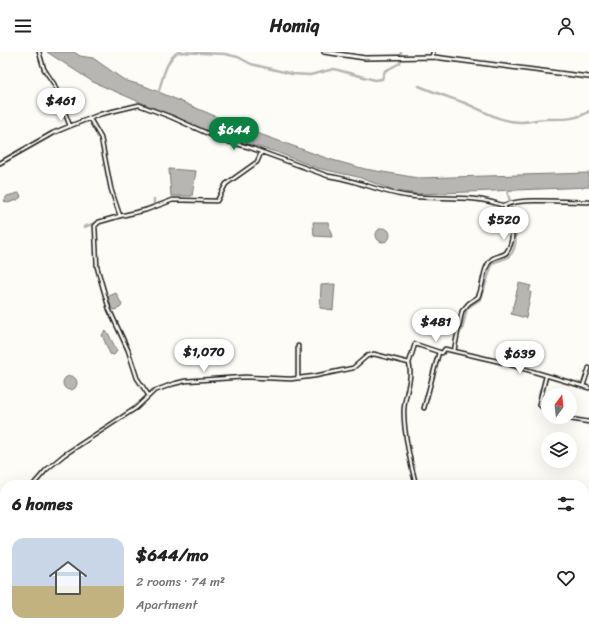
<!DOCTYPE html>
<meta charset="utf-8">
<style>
:root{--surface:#fff;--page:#f6f6f6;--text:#222;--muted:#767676;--line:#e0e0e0;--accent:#0b8043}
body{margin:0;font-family:Sriracha,sans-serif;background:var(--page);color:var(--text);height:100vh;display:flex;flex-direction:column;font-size:15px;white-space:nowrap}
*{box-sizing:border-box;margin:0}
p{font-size:13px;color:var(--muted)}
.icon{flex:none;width:22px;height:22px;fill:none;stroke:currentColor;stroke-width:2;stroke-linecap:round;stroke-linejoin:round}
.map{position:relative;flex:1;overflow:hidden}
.panel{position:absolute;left:0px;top:428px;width:589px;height:156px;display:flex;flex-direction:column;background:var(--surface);border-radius:16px 16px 0 0;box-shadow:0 4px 16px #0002}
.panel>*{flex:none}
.needle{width:26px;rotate:15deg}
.buttons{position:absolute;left:541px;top:336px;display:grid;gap:8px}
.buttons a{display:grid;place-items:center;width:36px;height:36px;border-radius:50%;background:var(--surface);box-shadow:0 4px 16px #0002;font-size:20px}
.price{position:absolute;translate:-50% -34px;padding:0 9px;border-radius:14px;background:#fff;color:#222;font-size:13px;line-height:26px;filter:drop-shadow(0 1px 2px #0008)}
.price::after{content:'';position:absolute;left:50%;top:24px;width:12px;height:9px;margin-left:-6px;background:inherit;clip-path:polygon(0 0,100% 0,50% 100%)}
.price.current{background:var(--accent);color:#fff}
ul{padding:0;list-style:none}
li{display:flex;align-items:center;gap:12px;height:100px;padding:0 12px}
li+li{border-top:1px solid var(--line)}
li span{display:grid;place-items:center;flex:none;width:112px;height:80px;border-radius:12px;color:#555}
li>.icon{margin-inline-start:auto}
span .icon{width:48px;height:48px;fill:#fffc;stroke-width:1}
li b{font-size:17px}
h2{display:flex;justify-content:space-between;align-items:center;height:48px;padding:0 12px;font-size:17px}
header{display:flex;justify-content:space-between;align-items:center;height:52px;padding:0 12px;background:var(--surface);font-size:18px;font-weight:700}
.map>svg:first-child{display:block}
.water{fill:#b7b6b2;stroke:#797876}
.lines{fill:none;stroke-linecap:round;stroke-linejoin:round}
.canal{stroke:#b7b6b2;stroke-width:2.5}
.minor-casing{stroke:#1c1c1c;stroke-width:5.5}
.major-casing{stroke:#1c1c1c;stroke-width:6}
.minor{stroke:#fdfcf7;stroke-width:2.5}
.major{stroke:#fdfcf7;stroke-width:3}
</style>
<header><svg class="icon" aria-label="menu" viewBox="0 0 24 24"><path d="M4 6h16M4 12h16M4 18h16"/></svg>Homiq<svg class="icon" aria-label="person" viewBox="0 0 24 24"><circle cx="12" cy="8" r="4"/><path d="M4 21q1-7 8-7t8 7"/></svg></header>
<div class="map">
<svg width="589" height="584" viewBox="0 0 589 584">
<rect width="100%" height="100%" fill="#fdfcf7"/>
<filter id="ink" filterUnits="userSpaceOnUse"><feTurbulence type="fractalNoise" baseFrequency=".025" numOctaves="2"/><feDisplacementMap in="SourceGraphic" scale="8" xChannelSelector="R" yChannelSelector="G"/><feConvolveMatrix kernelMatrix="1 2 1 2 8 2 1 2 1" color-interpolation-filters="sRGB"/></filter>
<g filter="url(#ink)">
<path class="water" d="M 47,0 L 74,0 L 80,4 L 93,6 L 124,28 L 147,35 L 243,76 L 329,107 L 365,117 L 418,126 L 589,121 L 589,135 L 419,142 L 395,139 L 358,125 L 317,116 L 276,100 L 219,84 L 93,30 Z
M 169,117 L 196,119 L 192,144 L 171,144 Z
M 18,141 L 20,142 L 21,145 L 17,148 L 8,151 L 4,149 L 7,144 Z
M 313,170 L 328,170 L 332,185 L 314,184 Z
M376 183a7 7 0 1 1 14 0a7 7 0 1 1-14 0Z
M 519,231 L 531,234 L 529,239 L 531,240 L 526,266 L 511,262 Z
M 335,232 L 333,258 L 320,256 L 321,233 Z
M 116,241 L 122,253 L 120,256 L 114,258 L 111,256 L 107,245 Z
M 105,279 L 108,281 L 117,299 L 114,303 L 110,302 L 102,283 Z
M63 331a7 7 0 1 1 14 0a7 7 0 1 1-14 0Z"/>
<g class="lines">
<path class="canal" d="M 419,34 C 433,40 448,45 462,50 C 484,58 495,69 520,70 C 529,70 538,67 547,67 C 561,67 578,68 589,59
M 158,42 C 162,29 166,7 178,0 L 225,2 L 238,5 L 251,12 L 292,22 L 310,23 L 334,17 L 375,28 L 382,27 L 385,19 L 400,11 L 401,0
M 138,159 L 154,153 L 154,147
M 84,175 L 98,170
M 462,278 L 467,256 L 481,247 L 492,212 C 497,208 505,208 509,204 C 524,192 510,153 507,137"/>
<g class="minor-casing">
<path id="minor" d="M 432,5 L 433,0
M 90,67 L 101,86 L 111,137 L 120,164 L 99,170 L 95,174 L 97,215 L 109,257 L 128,298 L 137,326 L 149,344
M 70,74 L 101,62 L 139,53 L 171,65 L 222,88 L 248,95 L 328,124 C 355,127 381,141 408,144 C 440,148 473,142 504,154 C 513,166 516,188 506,201 C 502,204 496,204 492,207 C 482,216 484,234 478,245 L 469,251 L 462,259 L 454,299
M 0,111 L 53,81 L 70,74 L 54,32 L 44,17 L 39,0
M 504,154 C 517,145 571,150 589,150
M 120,164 L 146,158 L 173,148 L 217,149 L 226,132 L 257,110 L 261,101
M 409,311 L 415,292 L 442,301 L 445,297 L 501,310 L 589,336
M 409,311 C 413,327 405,341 404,357 C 403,377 411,414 416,433
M 546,324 L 539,352 L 548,361
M 298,326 L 298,294
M 583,334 L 589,316
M 424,356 L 439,300
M 558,365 L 589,370
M 33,433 L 46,418 L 64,403 L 136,356 L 154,339 L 173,332 L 185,329 L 245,325 L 291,327 L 315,324 L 353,316 L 367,304 L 374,302 L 409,311
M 0,473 L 5,467
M 584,490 L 589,488"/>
</g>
<g class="major-casing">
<path id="major" d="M 324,0 L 365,6 L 434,5 L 589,25"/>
</g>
<use href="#minor" class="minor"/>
<use href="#major" class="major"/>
</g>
</g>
</svg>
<div class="buttons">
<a><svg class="needle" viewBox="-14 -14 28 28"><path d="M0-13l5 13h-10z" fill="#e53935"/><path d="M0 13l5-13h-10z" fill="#767676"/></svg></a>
<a><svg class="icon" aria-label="layers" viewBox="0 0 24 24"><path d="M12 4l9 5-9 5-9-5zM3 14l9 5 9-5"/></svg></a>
</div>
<b class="price" style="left:61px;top:70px">$461</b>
<b class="price current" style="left:234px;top:99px">$644</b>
<b class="price" style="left:504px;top:189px">$520</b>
<b class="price" style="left:436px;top:291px">$481</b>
<b class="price" style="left:204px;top:321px">$1,070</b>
<b class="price" style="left:520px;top:323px">$639</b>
<section class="panel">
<h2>6 homes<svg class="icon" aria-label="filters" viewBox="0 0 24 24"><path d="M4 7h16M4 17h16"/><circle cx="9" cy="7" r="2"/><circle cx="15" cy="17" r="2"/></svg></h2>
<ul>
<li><span style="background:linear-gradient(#c9d6e8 60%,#c2b280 0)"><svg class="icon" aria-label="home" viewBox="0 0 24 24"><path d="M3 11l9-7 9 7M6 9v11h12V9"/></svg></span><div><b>$644/mo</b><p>2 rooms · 74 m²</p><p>Apartment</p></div><svg class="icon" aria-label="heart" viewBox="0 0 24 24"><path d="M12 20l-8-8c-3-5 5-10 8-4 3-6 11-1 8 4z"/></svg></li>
</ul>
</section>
</div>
